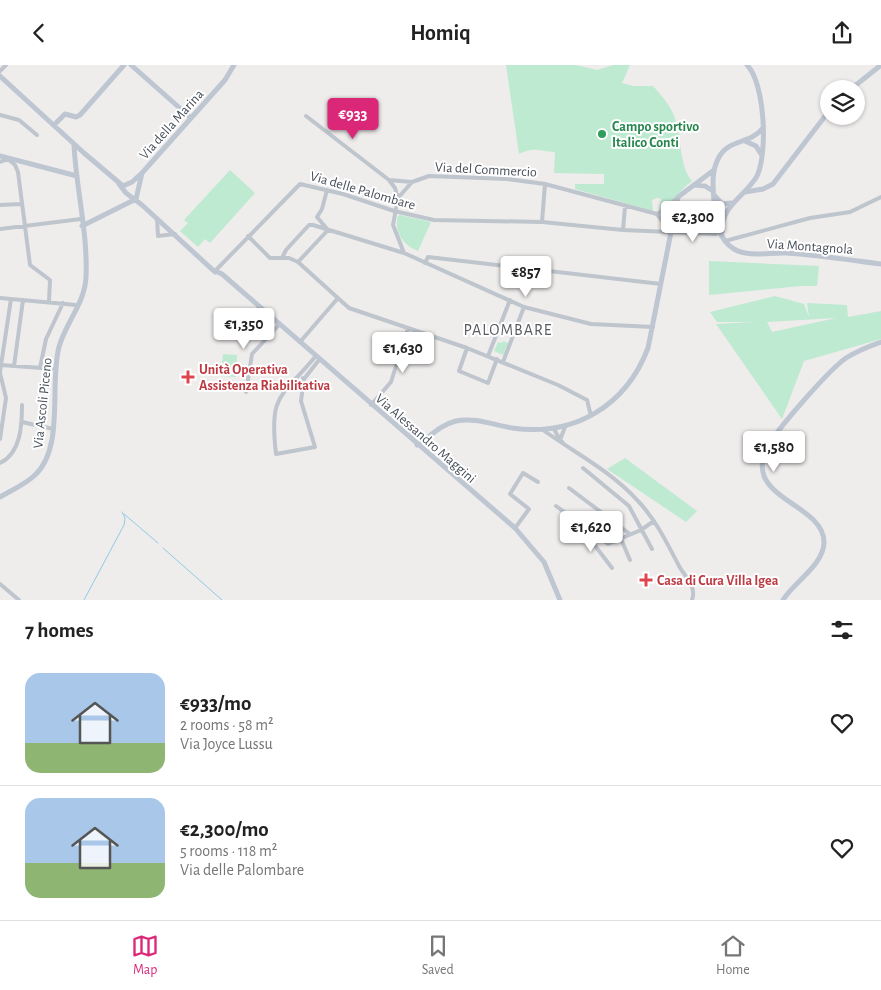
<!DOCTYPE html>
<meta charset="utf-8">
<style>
:root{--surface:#fff;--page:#f2f2f2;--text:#222;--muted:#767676;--line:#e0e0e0;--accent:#db2777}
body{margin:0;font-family:"Alegreya Sans",sans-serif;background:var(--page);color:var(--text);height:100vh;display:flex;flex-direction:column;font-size:19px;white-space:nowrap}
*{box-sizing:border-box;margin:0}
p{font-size:16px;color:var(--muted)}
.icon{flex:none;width:28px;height:28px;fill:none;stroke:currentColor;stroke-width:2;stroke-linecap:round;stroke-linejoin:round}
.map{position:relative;height:535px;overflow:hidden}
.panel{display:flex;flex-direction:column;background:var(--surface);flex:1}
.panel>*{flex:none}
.fabs{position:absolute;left:820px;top:15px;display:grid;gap:10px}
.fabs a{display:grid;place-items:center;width:45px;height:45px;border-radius:50%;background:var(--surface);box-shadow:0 1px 4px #0004;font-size:25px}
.price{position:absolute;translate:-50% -42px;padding:0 11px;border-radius:5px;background:#fff;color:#222;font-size:16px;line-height:32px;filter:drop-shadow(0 1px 2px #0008)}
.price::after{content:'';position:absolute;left:50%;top:30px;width:15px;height:11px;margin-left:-8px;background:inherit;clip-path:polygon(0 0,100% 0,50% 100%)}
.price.current{background:var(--accent);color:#fff}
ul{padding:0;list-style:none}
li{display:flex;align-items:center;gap:15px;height:125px;padding:0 25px}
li+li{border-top:1px solid var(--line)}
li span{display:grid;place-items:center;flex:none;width:140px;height:100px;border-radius:15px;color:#555}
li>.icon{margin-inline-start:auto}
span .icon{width:60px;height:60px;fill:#fffc;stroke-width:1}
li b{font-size:21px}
h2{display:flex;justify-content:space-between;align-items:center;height:60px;padding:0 25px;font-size:21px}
header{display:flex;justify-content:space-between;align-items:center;height:65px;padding:0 25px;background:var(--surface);font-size:22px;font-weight:700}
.menu{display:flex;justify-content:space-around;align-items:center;height:70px;border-top:1px solid var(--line);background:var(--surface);font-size:14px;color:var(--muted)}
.menu a{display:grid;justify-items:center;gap:2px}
.menu .current{color:var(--accent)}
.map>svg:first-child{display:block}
.green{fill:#bdead1;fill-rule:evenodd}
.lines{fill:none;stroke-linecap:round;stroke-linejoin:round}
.stream{stroke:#8ecbe3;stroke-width:1}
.street{stroke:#bec5cd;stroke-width:4}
.secondary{stroke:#bec6d2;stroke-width:5}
.leisure-dot{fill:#2e9e5b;stroke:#fff;stroke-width:2}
.health-dot{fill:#e0444e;stroke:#fff;stroke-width:2}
.labels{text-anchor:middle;stroke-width:4;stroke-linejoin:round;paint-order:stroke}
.street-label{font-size:14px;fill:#464e58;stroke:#fff}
.leisure-label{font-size:14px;font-weight:bold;fill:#27864d;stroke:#fff;text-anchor:start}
.health-label{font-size:14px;font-weight:bold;fill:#be3a42;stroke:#fff;text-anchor:start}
.quarter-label{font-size:16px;letter-spacing:1px;fill:#595c60;stroke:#fff}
</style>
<header><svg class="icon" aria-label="back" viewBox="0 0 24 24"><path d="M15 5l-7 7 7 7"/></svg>Homiq<svg class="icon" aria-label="share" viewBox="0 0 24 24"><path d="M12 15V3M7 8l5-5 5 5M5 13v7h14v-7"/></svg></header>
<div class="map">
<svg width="881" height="535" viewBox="0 0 881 535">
<rect width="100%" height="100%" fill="#efecec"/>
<path class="green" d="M 506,0 L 576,0 L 597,5 L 613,0 L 630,0 L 622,18 L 633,21 L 653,21 C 662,31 673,43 676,57 C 682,76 679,100 692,116 C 679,125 672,140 659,145 L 661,134 L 657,133 L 652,135 L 653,146 L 575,124 L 575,119 L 604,119 L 604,109 L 554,108 L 555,87 C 541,87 534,81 519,89 Z
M 230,105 L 255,128 L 210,178 L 205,174 L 198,182 L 180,166 L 188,158 L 184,155 Z
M 400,150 L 431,157 L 418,186 C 404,181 393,167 398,151 Z
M 709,196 L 819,201 L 817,221 L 802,221 L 709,230 Z
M 775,231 L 804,239 L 809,252 L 807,238 L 847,240 L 848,252 L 881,246 L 881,274 L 804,296 L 782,354 L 716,259 L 753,257 L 717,257 L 710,247 ZM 836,253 L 772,267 L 767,257 Z
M 503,276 L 508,278 L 503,290 L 494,286 L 498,277 L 502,278 Z
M 223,289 L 237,290 L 236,312 L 221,311 Z
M 625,393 L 697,446 L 686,457 L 607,404 Z"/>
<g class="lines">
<path class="stream" d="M 124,449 L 158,478
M 163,483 L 222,535
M 84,535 L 124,460 L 125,453 L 122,447"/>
<path class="street" d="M 0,6 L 6,0
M 0,50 L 19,55 L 37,70
M 306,51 L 389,115 L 395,123 L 398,133
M 0,97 L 8,94 L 15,100 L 18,107 L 30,200 L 50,215 L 49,236
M 389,115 L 412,117
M 0,140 L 22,139
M 657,149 L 667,143 L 678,132
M 157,153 L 158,171 L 175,169
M 542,157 L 545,119
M 0,164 L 81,154
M 623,165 L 625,141
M 248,171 L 270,193 L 289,193 L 298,197 L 349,243 L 467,283 L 558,320 L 587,335 L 591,351
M 725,176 L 810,153 L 850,147 L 881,132
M 404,188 L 393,160 L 398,133 L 412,117 L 429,111 L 507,114 L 545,119 L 657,149 L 670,167
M 282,193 L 286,185 L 309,160 L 313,160 L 404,188 L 524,242 L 591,259 L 653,262
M 298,197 L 328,165 L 317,152 L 322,144 L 327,125
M 425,198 L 428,192 L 661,219
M 215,206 L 300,119 L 343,129 L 394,146 L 434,155 L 542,157 L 623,165 L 716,169
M 0,233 L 76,240
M 246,269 L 259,242
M 300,277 L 338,233
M 467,283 L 459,306 L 488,318 L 497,294
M 488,291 L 510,235
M 503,297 L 524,242
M 1,300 L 55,304
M 14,301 L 23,235
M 40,303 L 46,274 L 63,238
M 0,307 L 11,234
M 0,308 L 6,333 L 0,374
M 303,313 L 304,314 L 319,295
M 304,314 L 301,336 L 315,382 L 276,389 C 269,329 280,334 315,292
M 246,327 L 252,289 L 279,260
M 371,340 L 391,317 L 408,263
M 22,357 L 53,364
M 554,364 L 560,375
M 543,365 C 575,388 611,406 638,436 C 656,455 667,478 679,501 C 685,512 697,521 692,535
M 563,378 L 560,375 L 565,362
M 0,398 C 21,388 22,360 22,340
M 583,403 L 629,441 L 652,484
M 569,423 L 630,469
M 556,441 L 608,479 L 641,465 L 654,456
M 515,463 L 529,444 L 510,429 L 523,408 L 538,417
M 596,472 L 593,478 L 612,503
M 621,474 L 630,495
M 0,519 L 19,535"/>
<path class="secondary" d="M 131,0 L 191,53
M 0,11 L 84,88 L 123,121 L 132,117 L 142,108 L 225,15 L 234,0
M 851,24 L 881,0
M 54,60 L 65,49 L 76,52 L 80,50 L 124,0
M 762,64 C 750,79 729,74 719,92 C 711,106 713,122 714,137 C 715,153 718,175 734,184 C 749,193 770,187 786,188 C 818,190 850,195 881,199
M 745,76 L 756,81 L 761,89
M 0,91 L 77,111
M 119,119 L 126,128 L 142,140 L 215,207
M 695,120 L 705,121 L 713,126
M 745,127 L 763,124 L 773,119 L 829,46
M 714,130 L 722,139 L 731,138
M 136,134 L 142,108
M 82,161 L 136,134
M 722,167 C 721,140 745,132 757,111 C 768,88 765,18 747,0
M 215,206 L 222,209 L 515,463 L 544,497 L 560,535
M 417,380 C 430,372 440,360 456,356 C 474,352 494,360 512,363 C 574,372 626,341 648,283 L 678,132 L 714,105
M 0,432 C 12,425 26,419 35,410 C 65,382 49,319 59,282 C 66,257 85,238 86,212 C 88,168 76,123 74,80
M 783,535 C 794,517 824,500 824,477 C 824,447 774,437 764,411 C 761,402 762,393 766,385 C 773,368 830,304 846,293 C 857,286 869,281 881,277"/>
</g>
<circle class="leisure-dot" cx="602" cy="69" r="5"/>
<g class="health-dot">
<path d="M185.5 304.5h5v5h5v5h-5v5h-5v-5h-5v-5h5z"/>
<path d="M643.5 507.5h5v5h5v5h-5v5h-5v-5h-5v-5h5z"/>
</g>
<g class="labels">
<g class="street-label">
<text transform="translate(171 59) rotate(-48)" y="5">Via della Marina</text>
<text transform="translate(486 104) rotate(3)" y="5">Via del Commercio</text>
<text transform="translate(363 125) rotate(16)" y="5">Via delle Palombare</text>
<text transform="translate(810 181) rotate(4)" y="5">Via Montagnola</text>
<text transform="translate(42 338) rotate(-84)" y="5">Via Ascoli Piceno</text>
<text transform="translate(426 373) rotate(41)" y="5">Via Alessandro Maggini</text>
</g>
<g class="leisure-label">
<text x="612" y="66">Campo sportivo<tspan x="612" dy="16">Italico Conti</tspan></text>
</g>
<g class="health-label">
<text x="199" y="309">Unità Operativa<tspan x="199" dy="16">Assistenza Riabilitativa</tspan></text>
<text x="657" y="520">Casa di Cura Villa Igea</text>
</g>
<g class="quarter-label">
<text x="508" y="270">PALOMBARE</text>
</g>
</g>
</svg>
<div class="fabs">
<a><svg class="icon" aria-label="layers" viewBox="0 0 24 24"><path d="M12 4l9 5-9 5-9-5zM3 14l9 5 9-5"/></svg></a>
</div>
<b class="price current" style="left:353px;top:75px">€933</b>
<b class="price" style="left:693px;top:178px">€2,300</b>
<b class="price" style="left:526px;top:233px">€857</b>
<b class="price" style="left:244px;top:285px">€1,350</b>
<b class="price" style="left:403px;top:309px">€1,630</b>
<b class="price" style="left:774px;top:408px">€1,580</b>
<b class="price" style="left:591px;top:488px">€1,620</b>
</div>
<section class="panel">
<h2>7 homes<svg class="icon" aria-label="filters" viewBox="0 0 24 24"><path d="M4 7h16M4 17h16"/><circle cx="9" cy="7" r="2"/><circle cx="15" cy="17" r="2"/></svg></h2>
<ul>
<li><span style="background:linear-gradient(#a9c7e8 70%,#8fb573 0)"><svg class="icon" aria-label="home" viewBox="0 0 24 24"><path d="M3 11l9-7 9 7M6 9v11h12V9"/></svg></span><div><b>€933/mo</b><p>2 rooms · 58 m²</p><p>Via Joyce Lussu</p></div><svg class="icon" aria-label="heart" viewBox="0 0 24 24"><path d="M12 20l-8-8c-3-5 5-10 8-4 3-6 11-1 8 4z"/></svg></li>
<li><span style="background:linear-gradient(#a9c7e8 65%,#8fb573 0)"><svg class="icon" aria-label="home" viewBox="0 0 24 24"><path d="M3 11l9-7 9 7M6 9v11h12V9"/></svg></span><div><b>€2,300/mo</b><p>5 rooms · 118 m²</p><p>Via delle Palombare</p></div><svg class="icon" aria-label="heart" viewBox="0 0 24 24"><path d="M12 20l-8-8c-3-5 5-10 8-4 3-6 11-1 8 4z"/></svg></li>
</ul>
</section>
<nav class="menu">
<a class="current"><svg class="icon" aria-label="map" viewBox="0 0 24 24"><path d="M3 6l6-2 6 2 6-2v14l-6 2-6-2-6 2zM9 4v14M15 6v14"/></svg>Map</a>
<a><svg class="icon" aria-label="saved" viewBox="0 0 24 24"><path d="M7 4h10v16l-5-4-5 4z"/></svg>Saved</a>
<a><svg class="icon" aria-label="home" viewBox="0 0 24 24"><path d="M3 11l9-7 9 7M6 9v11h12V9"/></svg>Home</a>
</nav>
